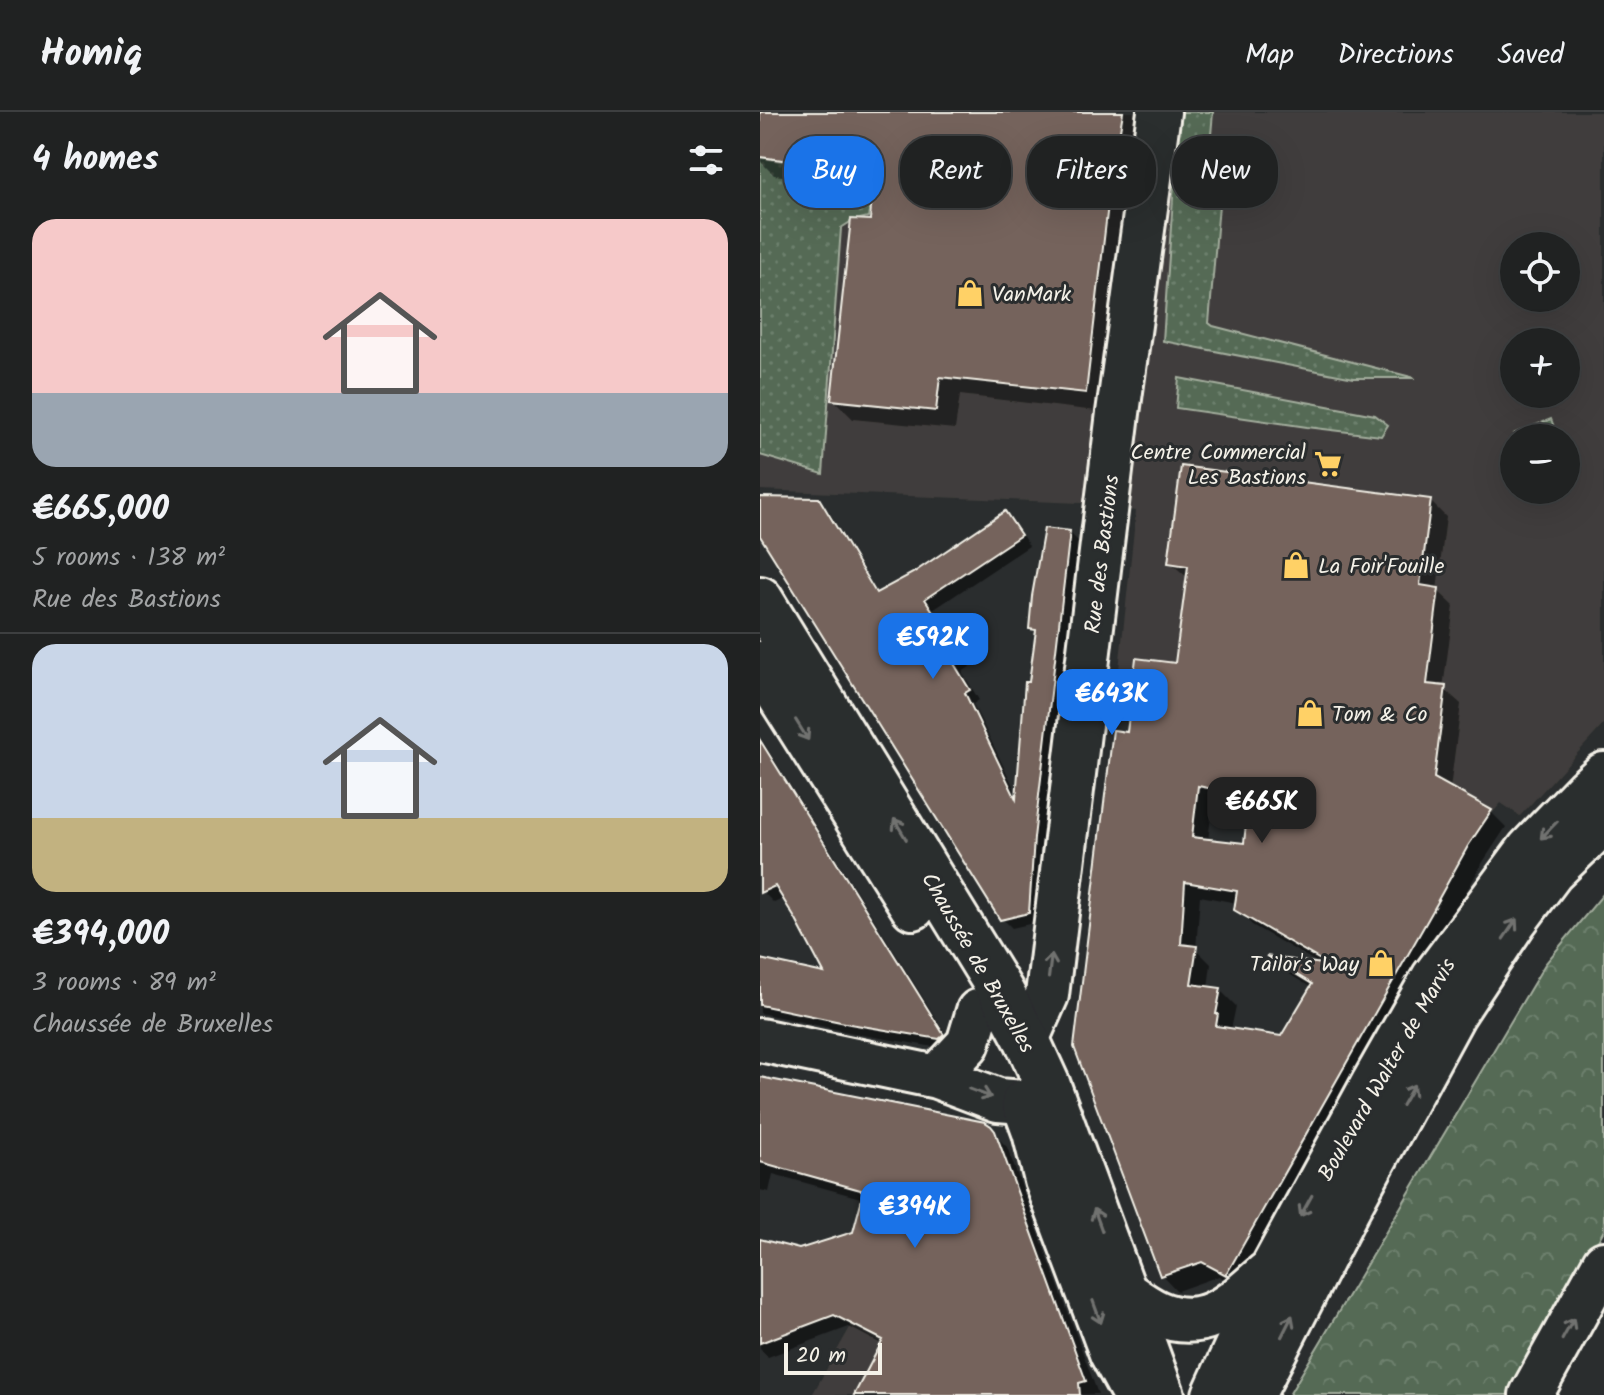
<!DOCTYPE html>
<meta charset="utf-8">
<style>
:root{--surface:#202222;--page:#2d2f2f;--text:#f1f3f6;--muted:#a2a4a5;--line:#3d3f40;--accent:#1a73e8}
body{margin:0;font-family:Kalam,sans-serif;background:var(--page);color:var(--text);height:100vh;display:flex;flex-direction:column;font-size:30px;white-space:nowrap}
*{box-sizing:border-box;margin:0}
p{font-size:26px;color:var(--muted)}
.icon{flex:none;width:44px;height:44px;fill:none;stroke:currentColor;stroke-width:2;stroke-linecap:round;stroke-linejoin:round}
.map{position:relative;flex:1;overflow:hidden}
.drawer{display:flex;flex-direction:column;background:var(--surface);width:760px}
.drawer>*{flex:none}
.hud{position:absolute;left:24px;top:24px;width:700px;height:72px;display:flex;gap:16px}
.fabs{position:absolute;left:740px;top:120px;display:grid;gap:16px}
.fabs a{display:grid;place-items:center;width:80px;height:80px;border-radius:50%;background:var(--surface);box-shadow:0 8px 32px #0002,0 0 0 2px var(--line);font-size:40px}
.scale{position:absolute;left:24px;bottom:20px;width:98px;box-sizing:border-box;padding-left:8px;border:4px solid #f4f1e8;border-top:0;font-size:22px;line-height:28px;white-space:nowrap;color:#f4f1e8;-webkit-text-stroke:6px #2a2d2e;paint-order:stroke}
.price{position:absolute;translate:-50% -68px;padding:0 18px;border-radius:16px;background:var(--accent);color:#fff;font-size:26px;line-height:52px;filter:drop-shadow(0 2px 4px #0008)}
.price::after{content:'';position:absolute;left:50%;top:48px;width:24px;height:18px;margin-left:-12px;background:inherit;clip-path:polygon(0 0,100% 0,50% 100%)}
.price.active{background:#222;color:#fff}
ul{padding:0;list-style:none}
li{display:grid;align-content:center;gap:16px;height:424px;padding:0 32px}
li+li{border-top:2px solid var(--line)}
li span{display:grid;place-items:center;height:248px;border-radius:24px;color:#555}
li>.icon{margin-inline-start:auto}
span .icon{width:144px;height:144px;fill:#fffc;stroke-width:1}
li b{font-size:34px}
h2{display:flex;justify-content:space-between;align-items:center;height:96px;padding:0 32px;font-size:34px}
.chip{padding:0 28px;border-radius:32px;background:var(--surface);box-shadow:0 8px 32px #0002,0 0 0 2px var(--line);font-size:28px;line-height:72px}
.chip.active{background:var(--accent);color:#fff}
header{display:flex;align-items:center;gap:48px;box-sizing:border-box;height:112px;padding:0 40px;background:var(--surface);border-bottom:2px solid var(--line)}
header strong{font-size:38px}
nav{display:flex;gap:44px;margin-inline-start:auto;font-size:28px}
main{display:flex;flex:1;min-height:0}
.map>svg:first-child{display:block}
.built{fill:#403e3c;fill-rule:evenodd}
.grass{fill:url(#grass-dots);stroke:#a4ae9e;stroke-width:2}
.forest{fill:url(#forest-crowns);stroke:#a4ae9e;stroke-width:2}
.shadow{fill:#0007;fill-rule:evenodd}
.building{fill:#74645b;stroke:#f4f1e8;stroke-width:2;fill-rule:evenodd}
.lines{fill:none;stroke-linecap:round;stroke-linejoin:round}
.minor-casing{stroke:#f4f1e8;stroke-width:48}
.major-casing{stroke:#f4f1e8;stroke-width:50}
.minor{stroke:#2a2d2e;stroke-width:42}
.major{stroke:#2a2d2e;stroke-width:44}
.oneway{stroke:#71726f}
.labels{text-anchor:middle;stroke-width:6;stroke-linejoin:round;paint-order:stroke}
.poi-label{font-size:22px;fill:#f4f1e8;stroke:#2a2d2e;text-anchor:start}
.street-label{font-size:22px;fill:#f4f1e8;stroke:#2a2d2e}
</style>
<header>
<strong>Homiq</strong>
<nav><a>Map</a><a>Directions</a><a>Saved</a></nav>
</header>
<main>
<section class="drawer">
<h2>4 homes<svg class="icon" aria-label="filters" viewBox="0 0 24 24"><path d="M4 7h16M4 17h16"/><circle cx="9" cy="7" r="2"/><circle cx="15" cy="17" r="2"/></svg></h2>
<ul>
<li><span style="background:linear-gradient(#f6c9c9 70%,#9aa5b1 0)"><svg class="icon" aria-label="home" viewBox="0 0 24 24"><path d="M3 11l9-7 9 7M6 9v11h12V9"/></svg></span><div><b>€665,000</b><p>5 rooms · 138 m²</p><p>Rue des Bastions</p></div></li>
<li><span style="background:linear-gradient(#c9d6e8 70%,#c2b280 0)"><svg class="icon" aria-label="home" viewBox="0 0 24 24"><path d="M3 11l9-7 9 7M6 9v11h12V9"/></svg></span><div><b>€394,000</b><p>3 rooms · 89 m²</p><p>Chaussée de Bruxelles</p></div></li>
</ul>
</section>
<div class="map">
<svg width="844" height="1283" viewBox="0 0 844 1283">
<defs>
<pattern id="grass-dots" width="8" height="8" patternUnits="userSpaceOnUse" patternTransform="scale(2)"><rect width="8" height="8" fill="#546a55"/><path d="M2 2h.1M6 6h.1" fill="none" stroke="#6d806d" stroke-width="1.8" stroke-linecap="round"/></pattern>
<pattern id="forest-crowns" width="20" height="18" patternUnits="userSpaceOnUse" patternTransform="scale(2)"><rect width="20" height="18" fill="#546a55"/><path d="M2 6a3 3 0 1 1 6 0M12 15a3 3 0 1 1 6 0" fill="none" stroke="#6d806d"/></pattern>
</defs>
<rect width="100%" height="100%" fill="#2a2d2e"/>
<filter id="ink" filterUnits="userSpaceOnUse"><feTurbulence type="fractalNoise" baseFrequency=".0125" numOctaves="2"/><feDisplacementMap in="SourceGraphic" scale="16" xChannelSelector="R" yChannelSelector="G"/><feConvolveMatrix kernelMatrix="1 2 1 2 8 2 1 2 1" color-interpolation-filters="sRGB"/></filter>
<g filter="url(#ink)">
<path class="built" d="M 0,0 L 844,0 L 844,612 L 760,704 L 741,691 L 726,709 L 681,684 L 424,617 L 354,604 L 376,399 L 321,391 L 0,378 ZM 754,134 L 806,134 L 806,186 L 754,186 ZM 754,230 L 806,230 L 806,282 L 754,282 ZM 754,326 L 806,326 L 806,378 L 754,378 Z
M 92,1212 L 163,1248 L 229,1283 L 52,1283 Z"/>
<path class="grass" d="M 419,0 L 453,0 L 448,57 L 461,69 L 449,211 L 453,214 L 655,266 L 594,266 L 403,229 Z
M 0,45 L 116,68 L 108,105 L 92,109 L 81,116 L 63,362 L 0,343 Z
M 419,266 L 615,303 L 628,313 L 621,324 L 547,315 L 416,296 Z
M 791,307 L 798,326 L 784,326 L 756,321 Z"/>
<path class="forest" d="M 844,781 L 844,1118 L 753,1283 L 529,1283 L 785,852 Z"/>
<path class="shadow" d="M 3,0 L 385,0 L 345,300 L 200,283 L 195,317 L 93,307 L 73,287 L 111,110 L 114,76 L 14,63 L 0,49 L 0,14 Z
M 0,387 L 58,388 L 68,398 L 118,482 L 154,463 L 245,402 L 255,412 L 269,434 L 173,498 L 210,555 L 202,560 L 219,588 L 213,592 L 258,684 L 277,523 L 271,517 L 310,421 L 320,431 L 283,737 L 278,810 L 252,816 L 242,806 L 0,420 Z
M 670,389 L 686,405 L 677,478 L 694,494 L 683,576 L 701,592 L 690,677 L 731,700 L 746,715 L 723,750 L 482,1177 L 459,1164 L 417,1179 L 402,1163 L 369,622 L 417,553 L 428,466 L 411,451 ZM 453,688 L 490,696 L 486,733 L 448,729 ZM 440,784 L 477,791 L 477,797 L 492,813 L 563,854 L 512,847 L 524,859 L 552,876 L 522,926 L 471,918 L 476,894 L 460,878 L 448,876 L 451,852 L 436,837 Z
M 0,625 L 194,935 L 192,938 L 103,923 L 0,901 L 0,849 L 68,864 L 25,786 L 14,791 L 0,777 Z
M 0,967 L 224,1012 L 247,1035 L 338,1282 L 97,1283 L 123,1233 L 89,1215 L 8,1245 L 0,1237 L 0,1130 L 39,1139 L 94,1121 L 104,1087 L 13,1062 L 9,1080 L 0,1078 Z"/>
<path class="building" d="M 0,0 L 363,0 L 349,84 L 326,281 L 180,265 L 176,299 L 71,288 L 91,107 L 110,108 L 114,60 L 0,45 Z
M 421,354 L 671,387 L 660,473 L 679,476 L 667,572 L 686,574 L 674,666 L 732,698 L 708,734 L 678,788 L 679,788 L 466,1163 L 442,1150 L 400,1164 L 314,935 L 353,618 L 367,620 L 376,546 L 415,551 L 428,454 L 408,451 ZM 438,674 L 489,684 L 484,731 L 432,725 ZM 425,770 L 477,779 L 474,798 L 569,853 L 506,844 L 552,872 L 521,924 L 456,914 L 458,902 L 456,902 L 461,876 L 431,872 L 437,834 L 421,832 Z
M 0,385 L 59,386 L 116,481 L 153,461 L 245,399 L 261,423 L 165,487 L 202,544 L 193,550 L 210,578 L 205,581 L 256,687 L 265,570 L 269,570 L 276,518 L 269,517 L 272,484 L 284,416 L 310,419 L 274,726 L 269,801 L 240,808 L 0,424 Z
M 0,628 L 184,923 L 179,927 L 90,912 L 0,893 L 0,847 L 64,861 L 36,808 L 15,774 L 0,781 Z
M 0,965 L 225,1010 L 231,1014 L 235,1019 L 326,1269 L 319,1271 L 320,1283 L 94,1283 L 123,1228 L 74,1203 L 0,1231 L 0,1127 L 39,1137 L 93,1120 L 104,1079 L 0,1050 Z"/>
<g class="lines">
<g class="minor-casing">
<path id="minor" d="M 0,928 L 177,965 L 238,988 L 264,990
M 267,928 L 287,883 L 358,301 L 399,0
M 177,965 L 208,932 L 218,899
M 771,1283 L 844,1151"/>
</g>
<g class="major-casing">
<path id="major" d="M 0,487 L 240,878 L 267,928 L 288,974 L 402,1283
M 0,552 L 153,795
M 264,990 L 275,1020 L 287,1068 L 352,1241 L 375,1283
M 365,1181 C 375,1188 386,1196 397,1201 C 445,1222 474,1191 507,1162
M 455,1283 L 512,1158 L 613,973 L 674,866 L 770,737 L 826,679 L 844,663
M 492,1283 L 587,1097 L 693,902 L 755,808 L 791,760 L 844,709"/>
</g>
<use href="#minor" class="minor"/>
<use href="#major" class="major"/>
</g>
<defs><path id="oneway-shaft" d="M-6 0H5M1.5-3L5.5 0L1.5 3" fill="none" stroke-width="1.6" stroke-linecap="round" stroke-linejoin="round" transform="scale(2)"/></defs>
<g class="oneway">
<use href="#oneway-shaft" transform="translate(42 618) rotate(58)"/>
<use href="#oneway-shaft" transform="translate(140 717) rotate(-121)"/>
<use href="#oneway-shaft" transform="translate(789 718) rotate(134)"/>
<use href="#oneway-shaft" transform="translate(750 817) rotate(-56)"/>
<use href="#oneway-shaft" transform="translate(290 854) rotate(-83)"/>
<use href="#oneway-shaft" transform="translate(220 981) rotate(21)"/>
<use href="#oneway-shaft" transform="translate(648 983) rotate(-60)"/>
<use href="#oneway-shaft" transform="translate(546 1094) rotate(119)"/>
<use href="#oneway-shaft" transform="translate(338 1108) rotate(-110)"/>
<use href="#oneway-shaft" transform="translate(337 1200) rotate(70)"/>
<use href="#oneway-shaft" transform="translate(527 1214) rotate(-63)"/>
<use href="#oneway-shaft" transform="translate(808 1217) rotate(-61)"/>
</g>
</g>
<defs>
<g id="shop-bare" transform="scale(2.16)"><path d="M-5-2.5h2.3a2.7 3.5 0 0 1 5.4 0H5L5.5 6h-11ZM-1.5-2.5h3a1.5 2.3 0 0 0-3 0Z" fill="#ffd166" stroke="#2a2d2e" stroke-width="2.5" paint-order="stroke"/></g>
<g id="supermarket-bare" transform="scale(2.16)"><path d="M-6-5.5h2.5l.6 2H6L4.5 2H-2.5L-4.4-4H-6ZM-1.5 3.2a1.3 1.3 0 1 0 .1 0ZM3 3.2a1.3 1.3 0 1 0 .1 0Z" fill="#ffd166" stroke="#2a2d2e" stroke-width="2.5" paint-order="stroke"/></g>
</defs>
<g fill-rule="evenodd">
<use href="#shop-bare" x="210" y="181"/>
<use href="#supermarket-bare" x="568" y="352"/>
<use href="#shop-bare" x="536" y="453"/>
<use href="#shop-bare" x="550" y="601"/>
<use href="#shop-bare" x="621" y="851"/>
</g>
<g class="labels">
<g class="poi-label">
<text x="232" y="189">VanMark</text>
<text x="546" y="347" text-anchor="end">Centre Commercial<tspan x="546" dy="25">Les Bastions</tspan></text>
<text x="558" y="461">La Foir'Fouille</text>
<text x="572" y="609">Tom &amp; Co</text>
<text x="599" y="859" text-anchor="end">Tailor's Way</text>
</g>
<g class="street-label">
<text transform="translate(341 442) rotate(-83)" y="8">Rue des Bastions</text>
<text transform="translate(219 850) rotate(60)" y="8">Chaussée de Bruxelles</text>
<text transform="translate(626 957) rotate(-60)" y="8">Boulevard Walter de Marvis</text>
</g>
</g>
</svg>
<div class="fabs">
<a><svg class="icon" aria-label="locate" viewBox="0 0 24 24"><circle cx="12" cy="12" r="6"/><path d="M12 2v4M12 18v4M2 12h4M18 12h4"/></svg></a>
<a>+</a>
<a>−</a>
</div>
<div class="scale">20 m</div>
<b class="price" style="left:173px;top:569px">€592K</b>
<b class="price" style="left:352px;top:625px">€643K</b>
<b class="price active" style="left:502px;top:733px">€665K</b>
<b class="price" style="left:155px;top:1138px">€394K</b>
<div class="hud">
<a class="chip active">Buy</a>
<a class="chip">Rent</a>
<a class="chip">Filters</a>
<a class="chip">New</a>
</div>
</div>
</main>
